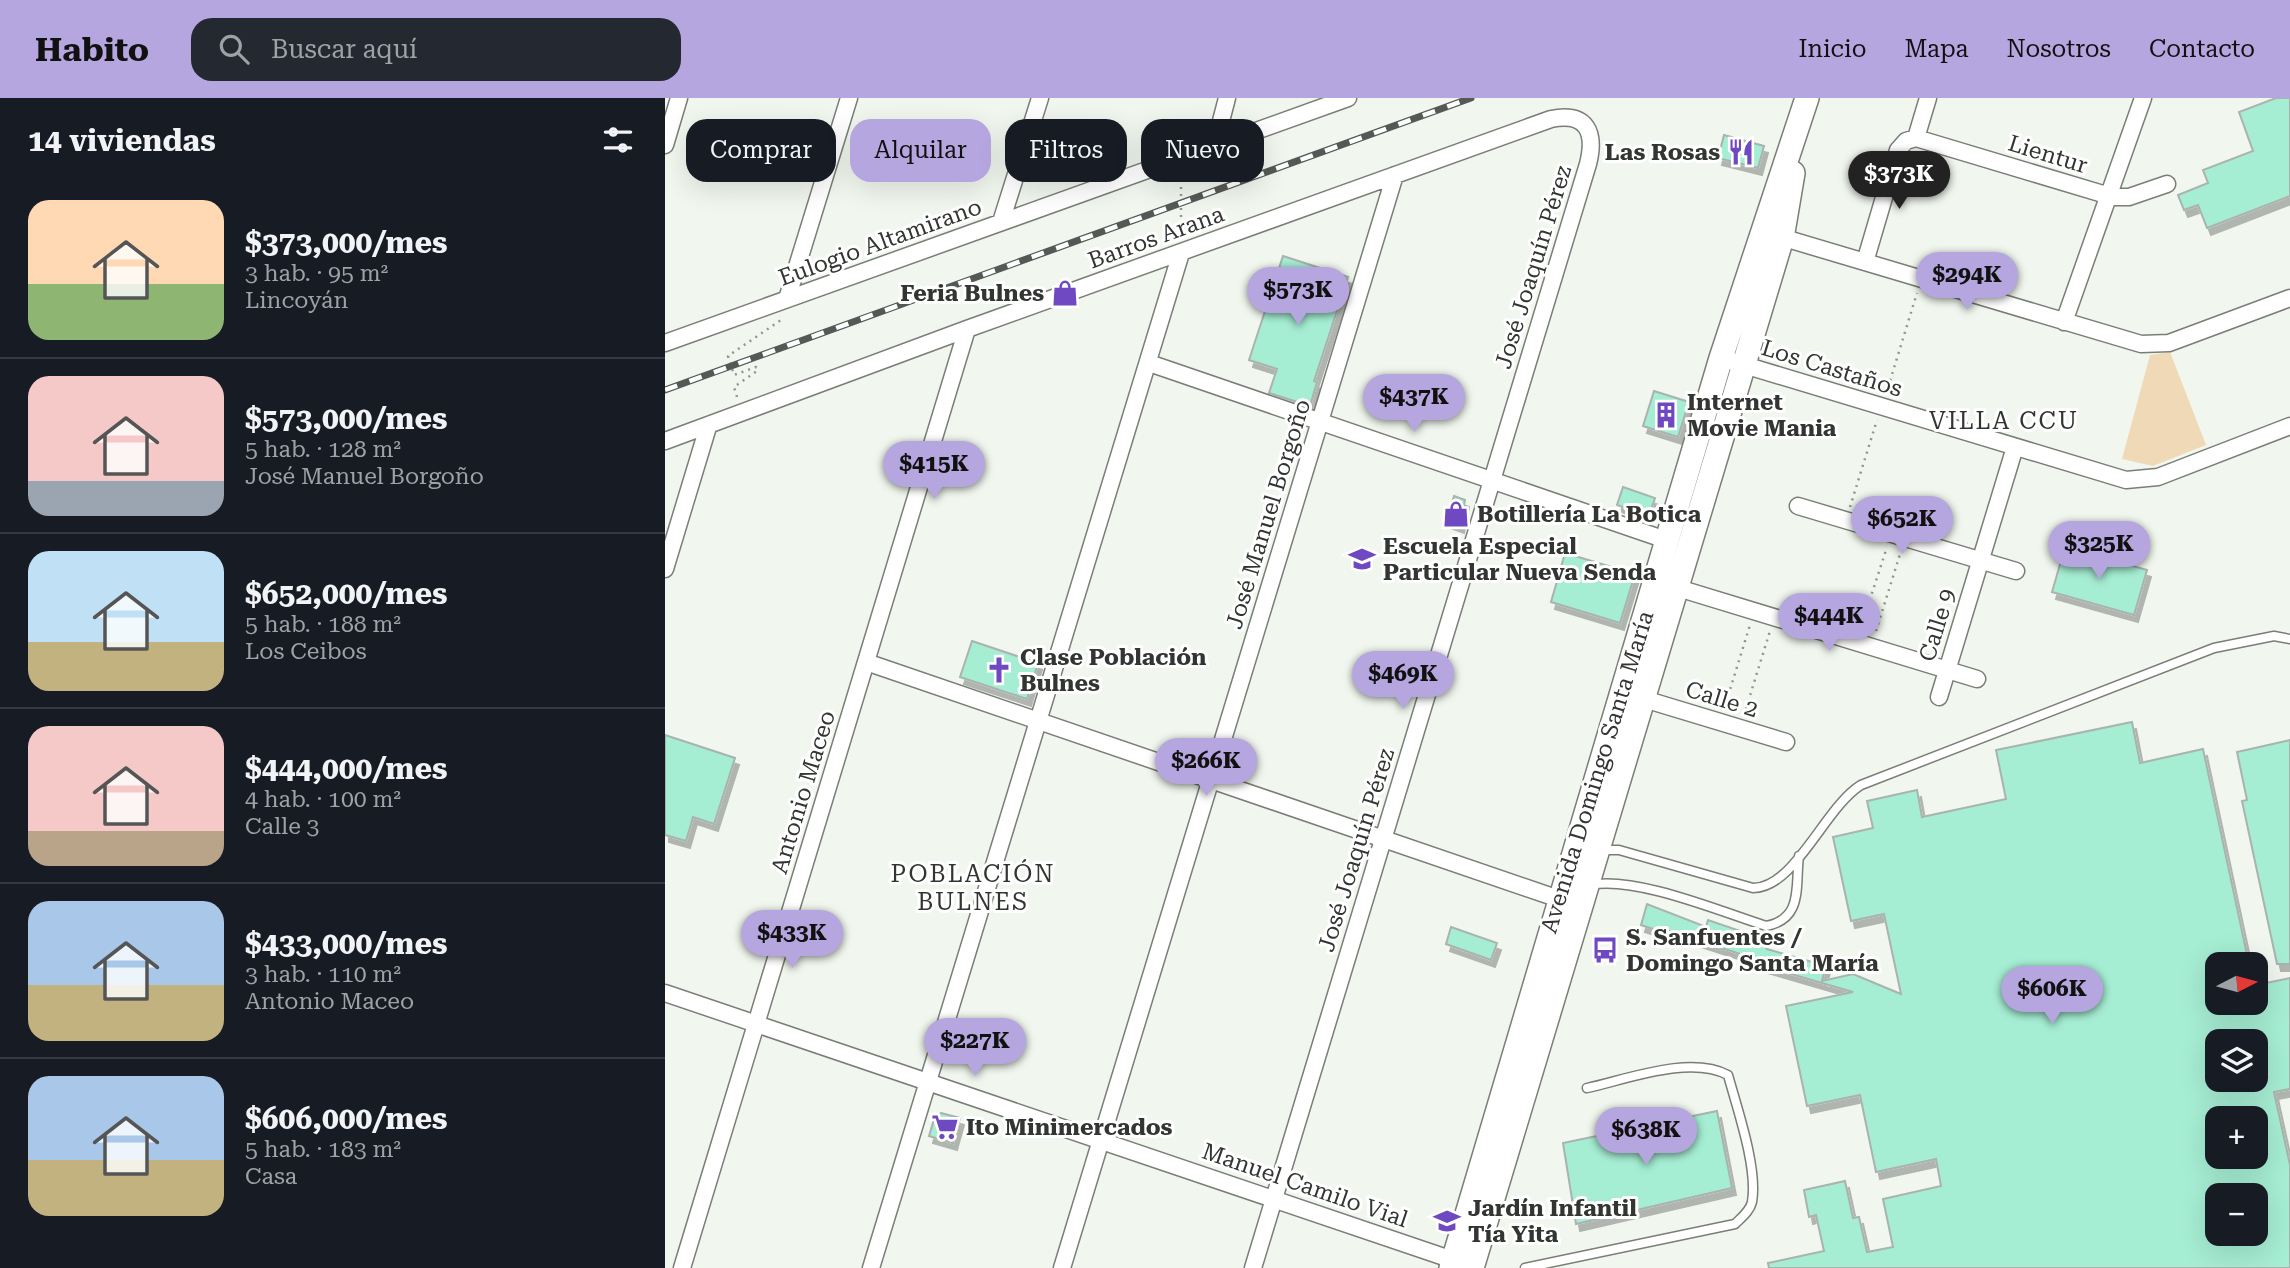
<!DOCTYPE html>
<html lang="es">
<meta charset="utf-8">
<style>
:root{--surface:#171b24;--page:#242831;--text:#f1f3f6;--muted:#9ea1a6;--line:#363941;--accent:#b6a6df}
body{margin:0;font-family:"Roboto Serif",serif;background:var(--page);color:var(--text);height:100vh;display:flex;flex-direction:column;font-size:26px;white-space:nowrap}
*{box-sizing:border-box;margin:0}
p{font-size:23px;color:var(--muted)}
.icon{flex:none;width:38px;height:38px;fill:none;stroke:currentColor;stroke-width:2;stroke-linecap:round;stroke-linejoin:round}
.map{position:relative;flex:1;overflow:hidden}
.details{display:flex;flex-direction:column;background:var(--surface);width:665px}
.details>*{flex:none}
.hud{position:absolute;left:21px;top:21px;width:665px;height:63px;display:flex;gap:14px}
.needle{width:46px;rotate:84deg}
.tools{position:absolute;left:1540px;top:854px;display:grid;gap:14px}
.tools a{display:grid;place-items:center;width:63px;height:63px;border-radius:14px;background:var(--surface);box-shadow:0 7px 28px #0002;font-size:35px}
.price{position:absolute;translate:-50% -60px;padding:0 16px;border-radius:24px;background:var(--accent);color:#111;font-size:23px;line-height:46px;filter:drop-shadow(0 2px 4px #0008)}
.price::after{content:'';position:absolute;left:50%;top:42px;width:21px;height:16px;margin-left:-10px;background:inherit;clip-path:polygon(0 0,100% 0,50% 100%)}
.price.selected{background:#222;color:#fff}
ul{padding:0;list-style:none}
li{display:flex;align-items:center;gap:21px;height:175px;padding:0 28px}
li+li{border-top:2px solid var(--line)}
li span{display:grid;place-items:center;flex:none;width:196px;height:140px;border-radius:21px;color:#555}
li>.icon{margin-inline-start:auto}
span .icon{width:84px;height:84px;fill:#fffc;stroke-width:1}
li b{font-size:30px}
h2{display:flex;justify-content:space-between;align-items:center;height:84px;padding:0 28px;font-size:30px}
.pill{padding:0 24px;border-radius:21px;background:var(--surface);box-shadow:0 7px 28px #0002;font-size:24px;line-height:63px}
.pill.selected{background:var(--accent);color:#111}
header{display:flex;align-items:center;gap:42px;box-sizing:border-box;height:98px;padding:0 35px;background:var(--accent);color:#111}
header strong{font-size:33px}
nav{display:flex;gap:38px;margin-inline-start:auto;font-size:24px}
.search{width:490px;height:63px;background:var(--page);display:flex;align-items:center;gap:18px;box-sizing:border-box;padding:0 24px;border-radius:21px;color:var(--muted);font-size:26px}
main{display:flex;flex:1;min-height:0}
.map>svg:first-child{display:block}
.green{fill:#efd9b7}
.building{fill:#a5edd3;stroke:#a9b3af;stroke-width:2;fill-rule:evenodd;filter:url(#shadow)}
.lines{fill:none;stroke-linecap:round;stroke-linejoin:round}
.service-casing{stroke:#797e77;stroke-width:11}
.minor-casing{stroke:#797e77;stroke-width:19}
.secondary-casing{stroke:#797e77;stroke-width:26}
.path{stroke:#929691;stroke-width:2.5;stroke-dasharray:2 5;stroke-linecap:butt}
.service{stroke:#fff;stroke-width:8}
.minor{stroke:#fff;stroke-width:16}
.secondary{stroke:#fff;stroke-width:23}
.rail-casing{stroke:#555955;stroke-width:7}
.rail{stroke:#fff;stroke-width:4.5;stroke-dasharray:13;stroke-linecap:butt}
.labels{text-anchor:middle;stroke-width:6;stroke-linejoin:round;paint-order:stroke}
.poi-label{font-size:23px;font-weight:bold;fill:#323532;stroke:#fff;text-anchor:start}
.street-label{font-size:23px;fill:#323532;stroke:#fff}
.neighbourhood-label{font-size:24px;letter-spacing:2px;fill:#323532;stroke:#fff}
</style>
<header>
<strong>Habito</strong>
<div class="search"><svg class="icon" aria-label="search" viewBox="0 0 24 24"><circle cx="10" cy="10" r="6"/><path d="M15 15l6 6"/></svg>Buscar aquí</div>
<nav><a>Inicio</a><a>Mapa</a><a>Nosotros</a><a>Contacto</a></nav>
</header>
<main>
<section class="details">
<h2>14 viviendas<svg class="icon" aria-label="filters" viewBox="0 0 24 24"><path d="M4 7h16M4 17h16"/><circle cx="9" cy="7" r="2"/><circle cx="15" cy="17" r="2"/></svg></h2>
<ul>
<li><span style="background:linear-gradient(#ffd9b3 60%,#8fb573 0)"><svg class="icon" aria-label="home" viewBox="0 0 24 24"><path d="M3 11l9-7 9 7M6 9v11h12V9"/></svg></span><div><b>$373,000/mes</b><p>3 hab. · 95 m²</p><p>Lincoyán</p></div></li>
<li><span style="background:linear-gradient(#f6c9c9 75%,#9aa5b1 0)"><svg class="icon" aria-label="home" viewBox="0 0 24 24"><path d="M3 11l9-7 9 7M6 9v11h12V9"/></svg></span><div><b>$573,000/mes</b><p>5 hab. · 128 m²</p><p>José Manuel Borgoño</p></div></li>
<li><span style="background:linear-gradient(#bfe0f5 65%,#c2b280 0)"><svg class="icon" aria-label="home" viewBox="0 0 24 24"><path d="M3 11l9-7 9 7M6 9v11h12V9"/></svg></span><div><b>$652,000/mes</b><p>5 hab. · 188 m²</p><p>Los Ceibos</p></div></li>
<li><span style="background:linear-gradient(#f6c9c9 75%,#b9a48a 0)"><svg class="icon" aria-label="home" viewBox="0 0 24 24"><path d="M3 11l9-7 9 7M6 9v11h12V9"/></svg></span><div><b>$444,000/mes</b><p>4 hab. · 100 m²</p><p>Calle 3</p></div></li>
<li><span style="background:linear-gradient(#a9c7e8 60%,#c2b280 0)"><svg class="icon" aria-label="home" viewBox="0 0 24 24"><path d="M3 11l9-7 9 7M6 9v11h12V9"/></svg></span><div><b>$433,000/mes</b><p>3 hab. · 110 m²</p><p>Antonio Maceo</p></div></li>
<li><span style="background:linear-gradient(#a9c7e8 60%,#c2b280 0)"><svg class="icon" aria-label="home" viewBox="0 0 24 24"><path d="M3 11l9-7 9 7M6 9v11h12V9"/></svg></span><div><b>$606,000/mes</b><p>5 hab. · 183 m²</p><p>Casa</p></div></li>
</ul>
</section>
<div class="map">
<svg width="1625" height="1170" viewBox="0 0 1625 1170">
<defs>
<filter id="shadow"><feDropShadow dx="4" dy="7" stdDeviation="0" flood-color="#0004"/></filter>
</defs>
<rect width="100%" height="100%" fill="#f1f7ef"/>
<path class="green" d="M 1505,254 L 1541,347 L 1488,368 L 1457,361 L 1485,257 Z"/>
<path class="building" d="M 1611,0 L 1625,0 L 1625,98 L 1542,130 L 1533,107 L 1519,112 L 1513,97 L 1543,85 L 1538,72 L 1588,53 L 1574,14 Z
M 1059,37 L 1099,48 L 1093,70 L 1053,60 Z
M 618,158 L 683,179 L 649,283 L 652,284 L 645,308 L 604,295 L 612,271 L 584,262 Z
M 989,293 L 1024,304 L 1013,339 L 978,328 Z
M 958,389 L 990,400 L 984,418 L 952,407 Z
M 789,398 L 800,402 L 795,428 L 781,423 Z
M 1400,449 L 1482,472 L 1469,517 L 1387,494 Z
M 900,455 L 970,476 L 955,525 L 886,504 Z
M 307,543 L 373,565 L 362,601 L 295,579 Z
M 1467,624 L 1475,665 L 1538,651 L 1584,866 L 1552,866 L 1552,905 L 1591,905 L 1591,887 L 1625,880 L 1625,991 L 1609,994 L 1625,1067 L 1625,1170 L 1104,1170 L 1103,1165 L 1159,1153 L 1151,1117 L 1144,1119 L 1139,1092 L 1180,1083 L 1188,1120 L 1194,1119 L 1202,1154 L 1228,1149 L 1218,1101 L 1276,1088 L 1271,1061 L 1211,1074 L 1195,997 L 1142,1008 L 1121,908 L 1188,894 L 1095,867 L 1091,861 L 995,830 L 994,833 L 976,827 L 982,806 L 1041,829 L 1043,822 L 1090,838 L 1102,851 L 1161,868 L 1157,883 L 1188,876 L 1236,896 L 1219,816 L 1186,823 L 1168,739 L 1208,730 L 1202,703 L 1252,692 L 1257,719 L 1341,701 L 1331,652 ZM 1552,943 L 1591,943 L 1591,982 L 1552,982 ZM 1552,1020 L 1591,1020 L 1591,1059 L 1552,1059 ZM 1552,1097 L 1591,1097 L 1591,1136 L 1552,1136 Z
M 0,637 L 70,660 L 49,726 L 28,719 L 21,743 L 0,737 Z
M 1625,642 L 1625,866 L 1612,866 L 1577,703 L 1582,702 L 1572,654 Z
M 786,829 L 832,845 L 826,862 L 781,846 Z
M 1052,1013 L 1067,1090 L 911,1126 L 898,1045 Z
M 276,1015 L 295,1020 L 288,1045 L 264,1038 L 270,1018 Z"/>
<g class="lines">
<g class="service-casing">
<path id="service" d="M 937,752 L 954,752 L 1088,790 C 1130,790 1160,709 1196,687 L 1549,550 L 1609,538 L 1625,541
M 925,787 C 971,778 1054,813 1101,828 C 1139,821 1130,787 1134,758
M 860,1170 L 1070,1126 C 1077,1119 1085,1113 1087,1104 C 1093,1070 1072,1010 1063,977 C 1025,957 963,981 922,990"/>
</g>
<g class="minor-casing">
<path id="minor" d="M 1251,40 L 1448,99 L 1464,99 L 1502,86
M 1251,40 L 1263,0
M 555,46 L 556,23 L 562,0
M 0,47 L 14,0
M 336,124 L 375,0
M 1109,137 L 1476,246 L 1504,245 L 1625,200
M 1200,164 L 1233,52 L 1241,43 L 1251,40
M 122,201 L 184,0
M 1399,224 L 1478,0
M 0,245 L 683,0
M 1056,260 L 1461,382 L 1493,379 L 1625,328
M 484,265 L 1001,442
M 0,343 L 302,231 L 886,21 C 922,14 931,34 923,66 L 588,1170
M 1133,408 L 1351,473
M 0,471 L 43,329
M 1013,490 L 1312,581
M 201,564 L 894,801 L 903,797
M 1274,599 L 1350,349
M 979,601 L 1121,644
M 0,895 L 788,1162
M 17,1170 L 302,231
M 206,1170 L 516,155
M 397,1170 L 730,77"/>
</g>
<g class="secondary-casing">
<path id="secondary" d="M 786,1170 L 1056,260 L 1142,0
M 807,1170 L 1117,140 L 1128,75"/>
</g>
<path class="path" d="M 516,75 L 516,138
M 1221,296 L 1252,195
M 72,299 L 69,289 L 92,273 L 91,269 L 69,277 L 63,258 L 116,222 L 115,218
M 1185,409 L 1212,322
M 1196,529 L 1222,449
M 1211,533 L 1236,453
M 1059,611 L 1085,527
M 1079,617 L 1105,533"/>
<use href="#service" class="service"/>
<use href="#minor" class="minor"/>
<use href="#secondary" class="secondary"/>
<g class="rail-casing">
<path id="rail" d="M 0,292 L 806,0"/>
</g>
<use href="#rail" class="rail"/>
</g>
<defs>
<g id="restaurant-bare" transform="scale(2.1)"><path d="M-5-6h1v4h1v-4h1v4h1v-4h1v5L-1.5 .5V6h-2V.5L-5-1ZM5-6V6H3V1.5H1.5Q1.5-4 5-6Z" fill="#6e49c2" stroke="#fff" stroke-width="2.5" paint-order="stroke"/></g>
<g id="shop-bare" transform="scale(2.1)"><path d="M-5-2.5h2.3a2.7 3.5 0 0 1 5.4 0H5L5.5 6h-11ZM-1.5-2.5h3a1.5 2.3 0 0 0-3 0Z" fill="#6e49c2" stroke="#fff" stroke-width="2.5" paint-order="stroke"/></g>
<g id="building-bare" transform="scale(2.1)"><path d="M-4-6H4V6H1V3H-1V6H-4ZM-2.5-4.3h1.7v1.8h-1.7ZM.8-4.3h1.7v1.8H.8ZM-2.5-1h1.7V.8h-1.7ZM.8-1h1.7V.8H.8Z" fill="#6e49c2" stroke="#fff" stroke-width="2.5" paint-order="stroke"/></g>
<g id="school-bare" transform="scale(2.1)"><path d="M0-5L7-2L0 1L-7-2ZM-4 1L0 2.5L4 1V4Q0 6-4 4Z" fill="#6e49c2" stroke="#fff" stroke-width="2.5" paint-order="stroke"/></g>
<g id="church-bare" transform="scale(2.1)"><path d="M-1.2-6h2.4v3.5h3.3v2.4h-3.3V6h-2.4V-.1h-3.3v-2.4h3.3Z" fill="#6e49c2" stroke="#fff" stroke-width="2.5" paint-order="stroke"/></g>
<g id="bus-bare" transform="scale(2.1)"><path d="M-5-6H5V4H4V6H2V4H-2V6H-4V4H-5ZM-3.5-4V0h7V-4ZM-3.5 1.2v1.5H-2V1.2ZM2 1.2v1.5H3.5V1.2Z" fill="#6e49c2" stroke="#fff" stroke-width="2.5" paint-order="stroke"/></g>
<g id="supermarket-bare" transform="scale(2.1)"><path d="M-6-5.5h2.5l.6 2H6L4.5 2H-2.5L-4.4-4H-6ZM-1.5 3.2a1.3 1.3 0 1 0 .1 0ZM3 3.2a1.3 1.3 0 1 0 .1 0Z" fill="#6e49c2" stroke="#fff" stroke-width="2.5" paint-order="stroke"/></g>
</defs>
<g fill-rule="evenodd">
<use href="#restaurant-bare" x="1076" y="54"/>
<use href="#shop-bare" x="400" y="195"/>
<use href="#building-bare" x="1001" y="317"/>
<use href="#shop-bare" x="791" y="416"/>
<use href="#school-bare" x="697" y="461"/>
<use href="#church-bare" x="334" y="572"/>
<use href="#bus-bare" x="940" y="852"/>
<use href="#supermarket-bare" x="280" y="1029"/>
<use href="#school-bare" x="782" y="1123"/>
</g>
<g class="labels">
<g class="poi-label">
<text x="1055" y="62" text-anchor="end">Las Rosas</text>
<text x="379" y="203" text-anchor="end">Feria Bulnes</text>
<text x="1022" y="312">Internet<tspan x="1022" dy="26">Movie Mania</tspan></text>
<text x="812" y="424">Botillería La Botica</text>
<text x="718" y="456">Escuela Especial<tspan x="718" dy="26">Particular Nueva Senda</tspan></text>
<text x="355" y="567">Clase Población<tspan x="355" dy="26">Bulnes</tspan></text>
<text x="961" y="847">S. Sanfuentes /<tspan x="961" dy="26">Domingo Santa María</tspan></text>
<text x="301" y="1037">Ito Minimercados</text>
<text x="803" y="1118">Jardín Infantil<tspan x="803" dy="26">Tía Yita</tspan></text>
</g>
<g class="street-label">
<text transform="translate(1383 56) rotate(17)" y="8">Lientur</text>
<text transform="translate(491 139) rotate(-20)" y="8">Barros Arana</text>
<text transform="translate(215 144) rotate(-20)" y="8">Eulogio Altamirano</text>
<text transform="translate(868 169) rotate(-73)" y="8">José Joaquín Pérez</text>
<text transform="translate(1167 270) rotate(17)" y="8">Los Castaños</text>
<text transform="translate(603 416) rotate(-73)" y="8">José Manuel Borgoño</text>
<text transform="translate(1272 527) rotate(-73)" y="8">Calle 9</text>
<text transform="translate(1057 601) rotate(17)" y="8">Calle 2</text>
<text transform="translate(932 674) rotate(-73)" y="8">Avenida Domingo Santa María</text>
<text transform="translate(138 694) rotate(-73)" y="8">Antonio Maceo</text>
<text transform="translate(691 752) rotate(-73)" y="8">José Joaquín Pérez</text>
<text transform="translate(640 1087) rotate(19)" y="8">Manuel Camilo Vial</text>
</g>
<g class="neighbourhood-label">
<text x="1339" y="331">VILLA CCU</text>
<text x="308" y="784">POBLACIÓN<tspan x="308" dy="28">BULNES</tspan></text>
</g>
</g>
</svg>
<div class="tools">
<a><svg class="needle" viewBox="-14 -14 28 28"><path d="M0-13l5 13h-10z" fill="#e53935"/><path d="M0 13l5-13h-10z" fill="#9ea1a6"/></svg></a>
<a><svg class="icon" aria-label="layers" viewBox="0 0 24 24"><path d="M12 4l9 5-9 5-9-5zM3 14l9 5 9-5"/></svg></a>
<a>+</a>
<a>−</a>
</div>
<b class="price selected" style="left:1234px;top:113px">$373K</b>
<b class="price" style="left:1302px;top:214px">$294K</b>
<b class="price" style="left:633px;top:229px">$573K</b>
<b class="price" style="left:749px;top:336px">$437K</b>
<b class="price" style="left:269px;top:403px">$415K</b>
<b class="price" style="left:1237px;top:458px">$652K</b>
<b class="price" style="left:1434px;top:483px">$325K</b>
<b class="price" style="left:1164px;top:555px">$444K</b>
<b class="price" style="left:738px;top:613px">$469K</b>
<b class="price" style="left:541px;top:700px">$266K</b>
<b class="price" style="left:127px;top:872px">$433K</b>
<b class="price" style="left:1387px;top:928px">$606K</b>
<b class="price" style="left:310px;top:980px">$227K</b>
<b class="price" style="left:981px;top:1069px">$638K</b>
<div class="hud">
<a class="pill">Comprar</a>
<a class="pill selected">Alquilar</a>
<a class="pill">Filtros</a>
<a class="pill">Nuevo</a>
</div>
</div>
</main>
